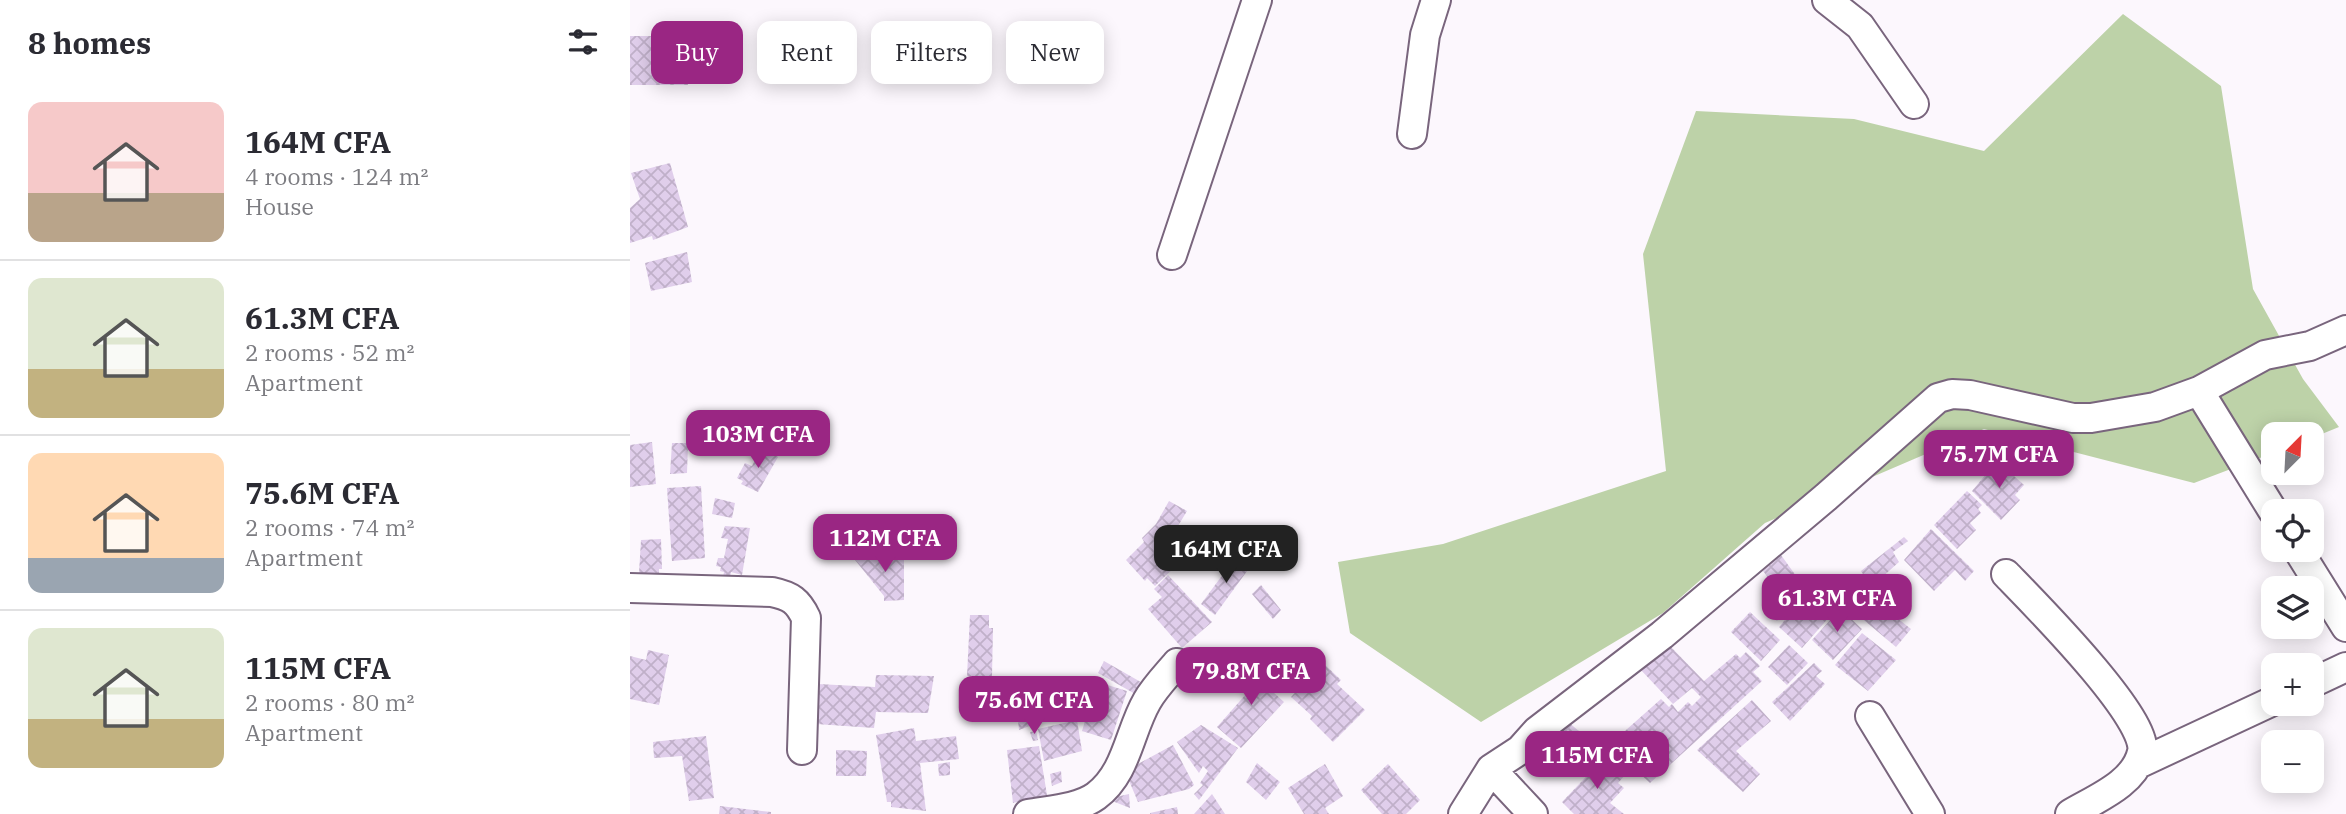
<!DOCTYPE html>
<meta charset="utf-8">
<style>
:root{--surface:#fff;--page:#f7f7f7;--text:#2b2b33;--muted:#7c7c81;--line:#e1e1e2;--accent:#9a2683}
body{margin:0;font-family:"IBM Plex Serif",serif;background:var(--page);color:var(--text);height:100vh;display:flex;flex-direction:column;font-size:26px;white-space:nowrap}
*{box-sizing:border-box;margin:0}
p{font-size:23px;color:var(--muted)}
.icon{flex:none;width:38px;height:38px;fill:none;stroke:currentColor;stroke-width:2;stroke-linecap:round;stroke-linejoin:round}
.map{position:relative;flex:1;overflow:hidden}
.drawer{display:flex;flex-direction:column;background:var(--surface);width:630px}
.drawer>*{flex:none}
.guide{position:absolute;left:21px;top:21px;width:665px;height:63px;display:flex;gap:14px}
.needle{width:46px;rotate:24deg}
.tools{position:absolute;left:1631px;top:422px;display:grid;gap:14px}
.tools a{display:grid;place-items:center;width:63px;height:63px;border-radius:14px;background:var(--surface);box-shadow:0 4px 18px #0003;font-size:35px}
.price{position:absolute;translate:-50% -60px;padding:0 16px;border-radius:14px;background:var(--accent);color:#fff;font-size:23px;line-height:46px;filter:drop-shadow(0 2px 4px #0008)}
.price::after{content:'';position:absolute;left:50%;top:42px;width:21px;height:16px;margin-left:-10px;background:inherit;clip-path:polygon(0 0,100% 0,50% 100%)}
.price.active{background:#222;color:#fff}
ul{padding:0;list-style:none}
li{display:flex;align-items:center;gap:21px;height:175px;padding:0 28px}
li+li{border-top:2px solid var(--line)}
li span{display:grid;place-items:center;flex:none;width:196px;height:140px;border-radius:14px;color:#555}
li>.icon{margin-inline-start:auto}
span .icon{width:84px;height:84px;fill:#fffc;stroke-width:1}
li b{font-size:30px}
h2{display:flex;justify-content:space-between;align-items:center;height:84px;padding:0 28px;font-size:30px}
.pill{padding:0 24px;border-radius:14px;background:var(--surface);box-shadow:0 4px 18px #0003;font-size:24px;line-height:63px}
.pill.active{background:var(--accent);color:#fff}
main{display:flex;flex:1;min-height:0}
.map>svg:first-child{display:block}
.grass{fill:#bdd2a8}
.building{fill:url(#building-cross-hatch)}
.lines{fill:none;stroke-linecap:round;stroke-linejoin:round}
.street-casing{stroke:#79657d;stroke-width:32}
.street{stroke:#fff;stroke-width:28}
</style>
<main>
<section class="drawer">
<h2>8 homes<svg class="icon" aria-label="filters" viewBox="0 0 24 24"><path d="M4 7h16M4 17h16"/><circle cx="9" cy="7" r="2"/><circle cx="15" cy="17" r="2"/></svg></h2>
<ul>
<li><span style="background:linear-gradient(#f6c9c9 65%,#b9a48a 0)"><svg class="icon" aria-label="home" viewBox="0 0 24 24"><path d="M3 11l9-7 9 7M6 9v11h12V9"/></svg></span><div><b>164M CFA</b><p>4 rooms · 124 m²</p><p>House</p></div></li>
<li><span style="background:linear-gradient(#dfe7d0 65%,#c2b280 0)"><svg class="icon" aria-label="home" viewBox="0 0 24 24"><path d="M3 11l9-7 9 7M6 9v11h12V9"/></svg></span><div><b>61.3M CFA</b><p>2 rooms · 52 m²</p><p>Apartment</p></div></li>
<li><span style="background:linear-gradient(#ffd9b3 75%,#9aa5b1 0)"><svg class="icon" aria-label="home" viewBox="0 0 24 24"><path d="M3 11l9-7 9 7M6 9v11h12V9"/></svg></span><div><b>75.6M CFA</b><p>2 rooms · 74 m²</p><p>Apartment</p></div></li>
<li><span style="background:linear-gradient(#dfe7d0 65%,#c2b280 0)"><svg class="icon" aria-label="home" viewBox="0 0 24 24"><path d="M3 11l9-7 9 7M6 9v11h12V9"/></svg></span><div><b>115M CFA</b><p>2 rooms · 80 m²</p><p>Apartment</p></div></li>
</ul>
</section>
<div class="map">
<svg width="1716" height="814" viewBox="0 0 1716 814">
<defs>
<pattern id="building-cross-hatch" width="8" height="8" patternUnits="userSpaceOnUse" patternTransform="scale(1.75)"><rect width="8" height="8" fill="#e0ceeb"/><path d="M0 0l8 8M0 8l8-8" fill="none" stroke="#c0b0c9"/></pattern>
</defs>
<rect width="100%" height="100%" fill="#fcf7fd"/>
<path class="grass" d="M 1493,14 L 1591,86 L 1623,289 L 1673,379 L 1709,427 L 1682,438 L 1682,434 L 1643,434 L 1643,453 L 1564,483 L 1354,429 L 1135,523 L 1033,613 L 851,722 L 720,633 L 708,562 L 813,544 L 1036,471 L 1013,254 L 1066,111 L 1224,119 L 1354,151 Z"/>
<path class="building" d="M 0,36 L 60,36 L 58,85 L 0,85 Z
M 40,163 L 58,227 L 23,240 L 22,236 L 0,243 L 0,208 L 10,199 L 1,173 Z
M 57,252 L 62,282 L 21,291 L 15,263 Z
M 22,442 L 26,484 L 0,487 L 0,445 Z
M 42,443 L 58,443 L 57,473 L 40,474 Z
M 131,447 L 148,457 L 128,492 L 111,484 L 113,481 L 107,478 L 115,463 L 122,466 Z
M 1367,461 L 1394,485 L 1385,495 L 1390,500 L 1371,520 L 1342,491 Z
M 71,486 L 75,558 L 42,561 L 37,488 Z
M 1337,491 L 1352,505 L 1348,509 L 1351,513 L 1340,523 L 1346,530 L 1327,549 L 1304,525 Z
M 85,498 L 105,503 L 102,518 L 82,514 Z
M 539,501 L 557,511 L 542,536 L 544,538 L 538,544 L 551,561 L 525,586 L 517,578 L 515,581 L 496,560 L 514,542 L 512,538 L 526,524 Z
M 95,526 L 120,528 L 112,575 L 101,572 L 100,578 L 93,577 L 94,572 L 90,571 L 91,567 L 86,566 L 88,558 L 94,558 L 98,539 L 91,538 Z
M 1301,529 L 1344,571 L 1335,581 L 1325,570 L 1304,591 L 1274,560 Z
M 1274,537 L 1278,541 L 1263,552 L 1269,562 L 1241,587 L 1231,571 Z
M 31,539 L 32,569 L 29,569 L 29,573 L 9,573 L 11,540 Z
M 274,554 L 274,600 L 254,601 L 254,596 L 221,555 Z
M 608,554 L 620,567 L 585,615 L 571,604 Z
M 1151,555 L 1174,587 L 1181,579 L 1209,606 L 1172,648 L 1149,627 L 1169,603 L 1164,597 L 1147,621 L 1138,611 L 1151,594 L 1133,571 Z
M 538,575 L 582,622 L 552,648 L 518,609 L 532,597 L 524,589 Z
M 631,585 L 651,610 L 643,619 L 622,594 Z
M 1243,599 L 1281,629 L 1266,647 L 1229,616 Z
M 1213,606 L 1219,611 L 1216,614 L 1232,629 L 1203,660 L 1182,640 Z
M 1120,612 L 1150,640 L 1131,661 L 1101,632 Z
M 340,615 L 359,615 L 359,628 L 363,628 L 362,676 L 337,676 Z
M 1232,633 L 1266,660 L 1238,691 L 1205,665 Z
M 1159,645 L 1178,663 L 1157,685 L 1138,667 Z
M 1040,646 L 1074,681 L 1106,654 L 1110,658 L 1116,652 L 1130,666 L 1123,672 L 1132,681 L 1020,783 L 982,748 L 996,730 L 1031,699 L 1039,707 L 1042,704 L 1048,712 L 1058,702 L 1062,706 L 1071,697 L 1062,688 L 1043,704 L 1010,669 Z
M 18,650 L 39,655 L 29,705 L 0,699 L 0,656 L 16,660 Z
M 625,657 L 639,673 L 631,681 L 654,702 L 611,748 L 587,727 L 624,685 L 610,673 Z
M 474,661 L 516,685 L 507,695 L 468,673 Z
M 693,663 L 711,680 L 707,684 L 735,710 L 703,742 L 680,719 L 682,716 L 661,697 Z
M 1184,663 L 1192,671 L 1186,676 L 1195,684 L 1160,721 L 1142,702 Z
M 246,675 L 304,676 L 298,713 L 246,712 L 244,728 L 186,724 L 188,684 L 245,687 Z
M 458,679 L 497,691 L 481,740 L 452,731 L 455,721 L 445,718 Z
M 435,686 L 439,711 L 389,730 L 386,700 Z
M 1122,700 L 1141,721 L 1106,751 L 1130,774 L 1113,792 L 1067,750 Z
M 931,716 L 969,748 L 973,745 L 977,749 L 958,771 L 939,755 L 937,758 L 933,755 L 935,751 L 916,735 Z
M 447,720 L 452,751 L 414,761 L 408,729 Z
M 571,725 L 608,748 L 569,800 L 564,794 L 573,785 L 570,783 L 578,771 L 573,766 L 569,773 L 547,742 Z
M 284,728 L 286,741 L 326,736 L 329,759 L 290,763 L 296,811 L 261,807 L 261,802 L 257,802 L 246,735 Z
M 406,731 L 408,740 L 403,741 L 400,732 Z
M 76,736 L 84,798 L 59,801 L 52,756 L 24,758 L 23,742 Z
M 543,745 L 564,785 L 559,789 L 508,802 L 495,771 Z
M 409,746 L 417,795 L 383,803 L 377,750 Z
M 206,750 L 237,751 L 236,776 L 206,776 Z
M 975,757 L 995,775 L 988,783 L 994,788 L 980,803 L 994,814 L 944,814 L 932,802 Z
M 320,762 L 320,775 L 309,776 L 308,764 Z
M 627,763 L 650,782 L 636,800 L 616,782 Z
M 695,764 L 713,796 L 695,808 L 699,814 L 674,814 L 658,788 Z
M 758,764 L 790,800 L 776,814 L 752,814 L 731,790 Z
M 431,771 L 432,782 L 422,786 L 420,774 Z
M 499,794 L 500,808 L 477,799 Z
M 582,794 L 595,814 L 564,814 Z
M 90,806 L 141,812 L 141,814 L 89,814 Z
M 547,807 L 548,814 L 520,814 L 520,813 Z"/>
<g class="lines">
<g class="street-casing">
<path id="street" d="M 1197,0 L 1230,26 L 1284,104
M 782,134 L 795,35 L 806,0
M 542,255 L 627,0
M 1569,391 L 1643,511
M 1668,550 L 1716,627
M 1376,574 C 1402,601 1520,719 1512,752 C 1505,784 1465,799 1440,814
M 0,588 L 142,592 C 161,596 168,601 176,618 L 172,750
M 1682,683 L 1716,667
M 1240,716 L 1300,814
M 1508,764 L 1643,701
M 861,769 L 903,814
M 398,814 C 419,810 448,809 466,796 C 497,773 499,732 517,701 C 525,687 537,675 547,663
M 833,814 L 861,769 L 890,750 L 907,731 L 1032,635 L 1196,497 L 1308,398 L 1322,394 L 1340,395 L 1443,418 L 1461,418 L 1525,407 L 1569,391 L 1635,355 L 1680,346 L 1716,330"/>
</g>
<use href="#street" class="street"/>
</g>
</svg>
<div class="tools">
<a><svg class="needle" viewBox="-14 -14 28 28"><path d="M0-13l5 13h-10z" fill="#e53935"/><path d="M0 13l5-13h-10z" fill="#7c7c81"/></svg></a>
<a><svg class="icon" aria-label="locate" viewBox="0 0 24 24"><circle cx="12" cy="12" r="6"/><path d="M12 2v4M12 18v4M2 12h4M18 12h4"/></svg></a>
<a><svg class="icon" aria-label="layers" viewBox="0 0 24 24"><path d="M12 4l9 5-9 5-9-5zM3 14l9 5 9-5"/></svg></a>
<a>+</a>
<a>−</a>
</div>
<b class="price" style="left:128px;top:470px">103M CFA</b>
<b class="price" style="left:1369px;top:490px">75.7M CFA</b>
<b class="price" style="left:255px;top:574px">112M CFA</b>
<b class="price active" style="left:596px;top:585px">164M CFA</b>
<b class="price" style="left:1207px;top:634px">61.3M CFA</b>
<b class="price" style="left:621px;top:707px">79.8M CFA</b>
<b class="price" style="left:404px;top:736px">75.6M CFA</b>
<b class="price" style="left:967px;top:791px">115M CFA</b>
<div class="guide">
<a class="pill active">Buy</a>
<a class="pill">Rent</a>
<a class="pill">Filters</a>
<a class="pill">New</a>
</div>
</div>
</main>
